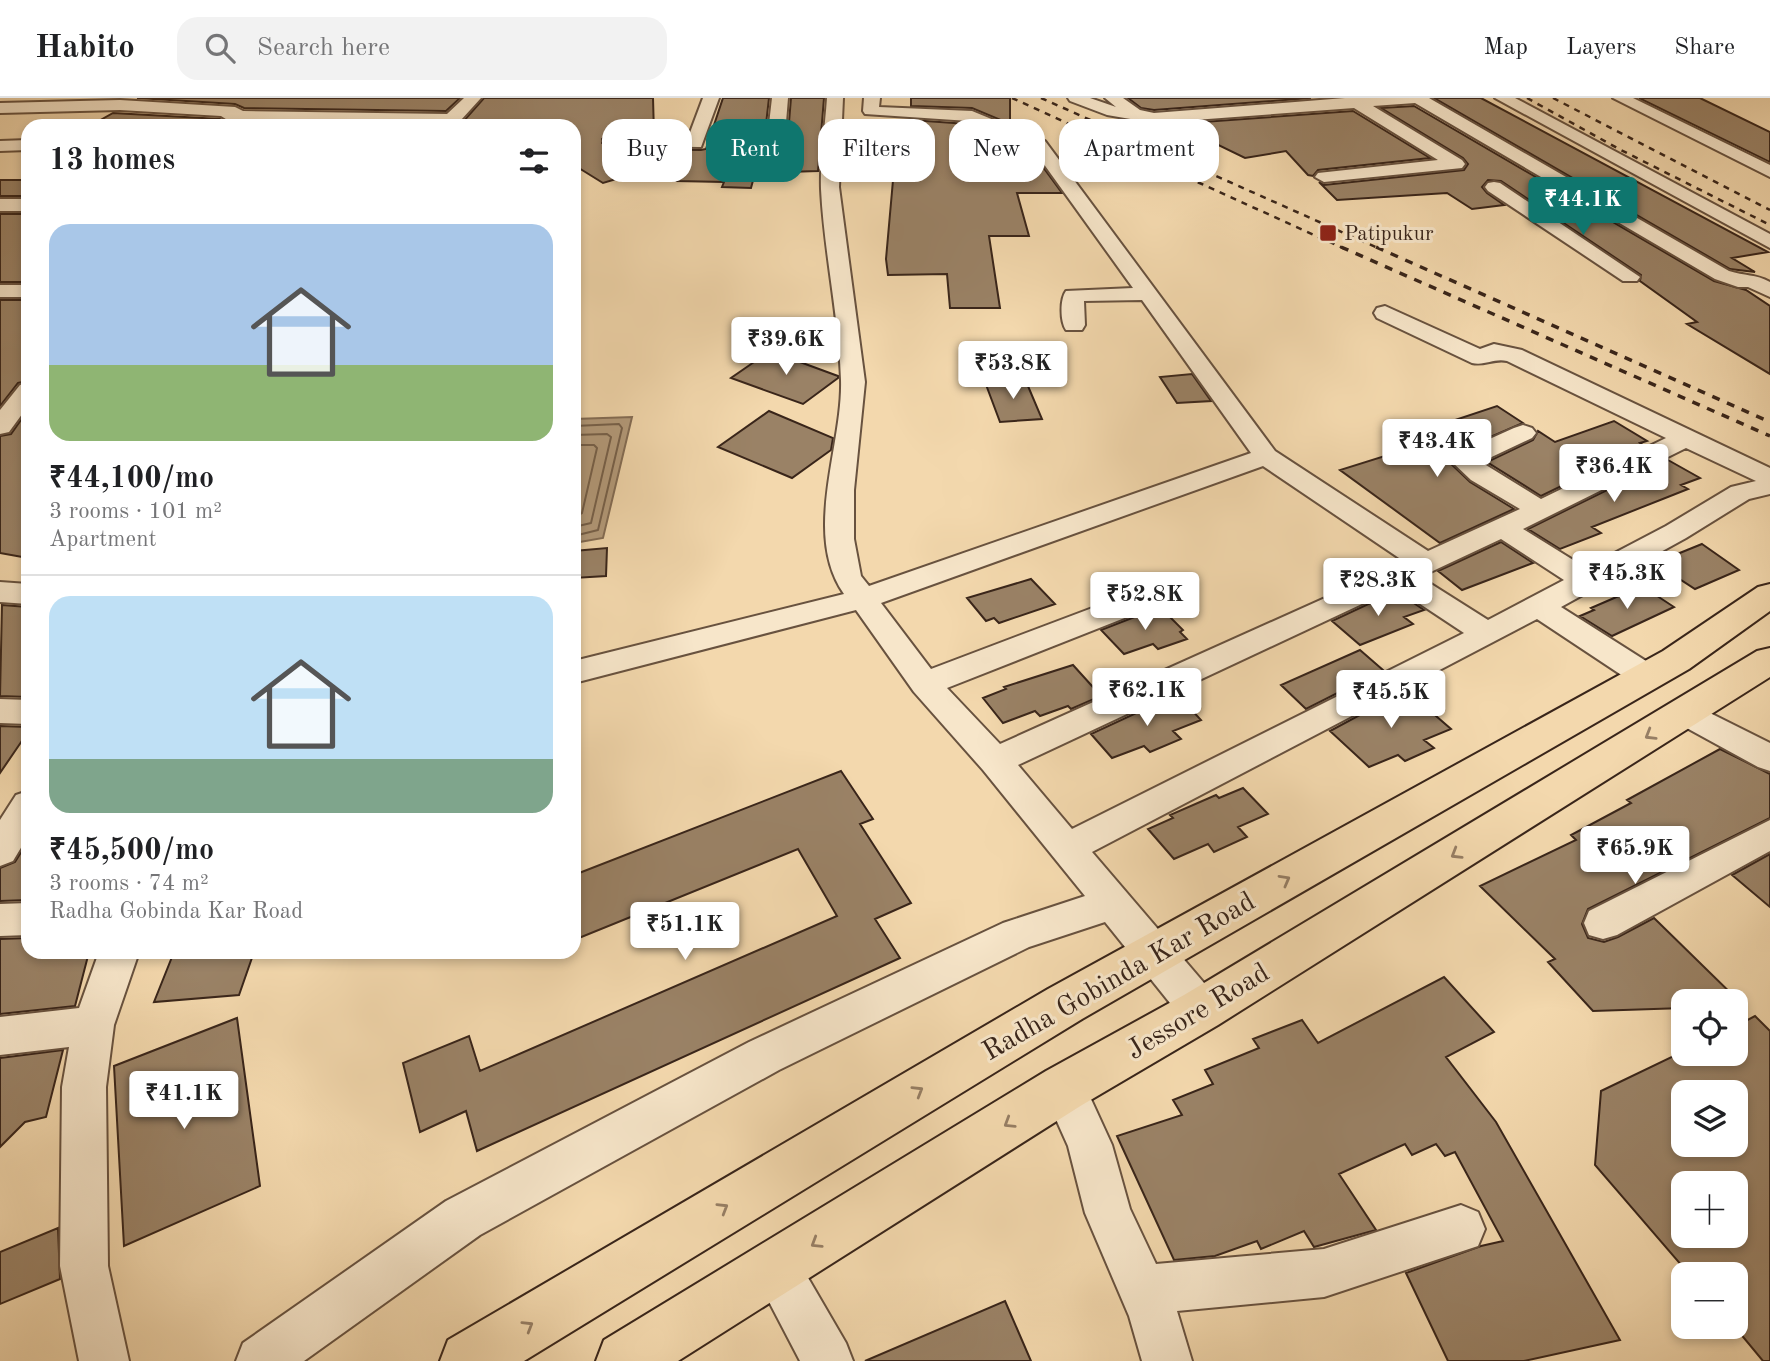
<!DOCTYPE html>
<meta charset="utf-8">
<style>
:root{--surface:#fff;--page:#f2f2f2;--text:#202124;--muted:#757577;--line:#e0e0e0;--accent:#0f766e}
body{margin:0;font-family:"Old Standard TT",serif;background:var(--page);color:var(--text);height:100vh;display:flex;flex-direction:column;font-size:26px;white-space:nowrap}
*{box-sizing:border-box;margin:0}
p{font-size:23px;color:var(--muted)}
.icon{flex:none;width:38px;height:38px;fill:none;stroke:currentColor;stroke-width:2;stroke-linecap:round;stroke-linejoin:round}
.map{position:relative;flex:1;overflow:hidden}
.panel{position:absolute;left:21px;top:21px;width:560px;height:840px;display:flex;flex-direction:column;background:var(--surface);border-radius:21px;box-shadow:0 4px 10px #0003}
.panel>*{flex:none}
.hud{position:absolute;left:602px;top:21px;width:665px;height:63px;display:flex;gap:14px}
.tools{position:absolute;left:1671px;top:891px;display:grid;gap:14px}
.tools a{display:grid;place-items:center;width:77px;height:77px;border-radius:14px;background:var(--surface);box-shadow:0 4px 10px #0003;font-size:35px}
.price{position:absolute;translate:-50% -60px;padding:0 16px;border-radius:7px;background:#fff;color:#222;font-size:23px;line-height:46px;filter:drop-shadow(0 2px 4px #0008)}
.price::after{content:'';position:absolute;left:50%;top:42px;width:21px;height:16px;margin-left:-10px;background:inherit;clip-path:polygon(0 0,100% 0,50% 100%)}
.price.active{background:var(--accent);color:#fff}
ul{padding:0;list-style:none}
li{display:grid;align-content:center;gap:14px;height:371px;padding:0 28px}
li+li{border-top:2px solid var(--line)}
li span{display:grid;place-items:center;height:217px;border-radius:21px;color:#555}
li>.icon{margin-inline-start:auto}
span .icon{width:126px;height:126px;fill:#fffc;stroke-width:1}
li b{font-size:30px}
h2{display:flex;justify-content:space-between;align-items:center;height:84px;padding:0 28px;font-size:30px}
.pill{padding:0 24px;border-radius:21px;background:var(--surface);box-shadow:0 4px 10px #0003;font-size:24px;line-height:63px}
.pill.active{background:var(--accent);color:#fff}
header{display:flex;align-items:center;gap:42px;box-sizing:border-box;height:98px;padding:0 35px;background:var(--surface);border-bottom:2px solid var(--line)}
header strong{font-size:33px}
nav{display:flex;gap:38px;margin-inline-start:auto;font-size:24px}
.search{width:490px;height:63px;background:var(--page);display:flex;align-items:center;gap:18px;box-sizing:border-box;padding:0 24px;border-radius:21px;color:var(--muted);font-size:26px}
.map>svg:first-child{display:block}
.water{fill:#b49b7b;stroke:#836c54;stroke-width:2}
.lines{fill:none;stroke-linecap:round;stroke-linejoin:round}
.shore{stroke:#76604a;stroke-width:2}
.building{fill:#9a8266;stroke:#39251a;stroke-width:2;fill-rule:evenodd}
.minor-casing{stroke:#68523f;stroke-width:4}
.primary-casing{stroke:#39251a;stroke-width:4}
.minor{fill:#f7e6ca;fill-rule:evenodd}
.primary{fill:#f3d8ad;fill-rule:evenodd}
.rail-far1{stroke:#39251a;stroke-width:2.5;stroke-dasharray:6 6;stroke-linecap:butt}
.rail{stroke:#39251a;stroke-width:3.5;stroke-dasharray:8 8;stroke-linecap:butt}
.oneway{stroke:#967e64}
.poi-dot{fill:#8f2418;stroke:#f7e6ca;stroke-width:2.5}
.labels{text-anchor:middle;stroke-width:6;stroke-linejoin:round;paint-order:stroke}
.far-poi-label{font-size:21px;fill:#39251a;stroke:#f7e6ca;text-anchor:start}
.near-street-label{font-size:28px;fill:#39251a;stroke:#f7e6ca}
</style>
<header>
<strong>Habito</strong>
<div class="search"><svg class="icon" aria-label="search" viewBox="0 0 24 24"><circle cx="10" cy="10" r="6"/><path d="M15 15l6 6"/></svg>Search here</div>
<nav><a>Map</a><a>Layers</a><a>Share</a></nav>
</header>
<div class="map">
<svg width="1770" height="1263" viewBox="0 0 1770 1263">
<rect width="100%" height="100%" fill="#f3d8ad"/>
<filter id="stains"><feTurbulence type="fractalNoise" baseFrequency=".00286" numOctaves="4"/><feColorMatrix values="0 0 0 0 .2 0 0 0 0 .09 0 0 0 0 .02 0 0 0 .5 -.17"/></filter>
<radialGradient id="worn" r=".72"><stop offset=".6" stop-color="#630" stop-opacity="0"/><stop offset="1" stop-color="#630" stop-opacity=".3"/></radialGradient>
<path class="water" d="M 632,319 L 603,440 L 574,445 L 574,321 Z"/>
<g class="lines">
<path class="shore" d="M 574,328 L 619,326 L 622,330 L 598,432 L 574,438
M 574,337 L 607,336 L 611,339 L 591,425 L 574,429
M 574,347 L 594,347 L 597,350 L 582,415 L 574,419"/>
</g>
<path class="building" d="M 137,0 L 460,0 L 446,13 L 244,10 L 235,6 Z
M 484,0 L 653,0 L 654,36 L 611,35 L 602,41 L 602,45 L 611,51 L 701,52 L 706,51 L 723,0 L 769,0 L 762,61 L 773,68 L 786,61 L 791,0 L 824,0 L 818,73 L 755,75 L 751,90 L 722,89 L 724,84 L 677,83 L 679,79 L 623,79 L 603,85 L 574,67 L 574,28 L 450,28 L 463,24 Z
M 911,0 L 1010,0 L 1010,26 L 972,10 L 911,8 Z
M 1128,0 L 1311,0 L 1154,12 L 1141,10 Z
M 1434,0 L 1481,0 L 1768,154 L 1732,160 L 1755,174 L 1730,171 Z
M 1639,0 L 1700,0 L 1770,34 L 1770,64 Z
M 1414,8 L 1714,183 L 1746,192 L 1770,208 L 1770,276 L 1687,226 L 1697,224 L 1640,183 L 1641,177 L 1501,83 L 1488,82 L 1482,89 L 1487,95 L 1504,107 L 1472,111 L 1447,95 L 1337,102 L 1319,84 L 1324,87 L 1464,72 L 1468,66 L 1463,60 L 1381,10 Z
M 1353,13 L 1430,60 L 1318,72 L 1313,78 L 1308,77 L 1286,53 L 1245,60 L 1175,26 Z
M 113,15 L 220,21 L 229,26 L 402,28 L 90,28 Z
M 911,22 L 968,26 L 1020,48 L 1040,65 L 1062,95 L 1017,95 L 1029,138 L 989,138 L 1000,210 L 950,210 L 947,176 L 888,177 L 886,161 L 894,71 L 910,44 Z
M 0,82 L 28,82 L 28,98 L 0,98 Z
M 0,116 L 28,116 L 28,184 L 0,184 Z
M 0,202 L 28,202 L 28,283 L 18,285 L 0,308 Z
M 770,253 L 838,278 L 838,280 L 803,306 L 731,280 Z
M 1192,276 L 1211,303 L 1177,305 L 1160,279 Z
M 1025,281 L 1042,321 L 1000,324 L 985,284 Z
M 1497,308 L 1523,325 L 1453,355 L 1447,362 L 1470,384 L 1514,411 L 1440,445 L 1340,372 L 1452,337 L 1437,328 Z
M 28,312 L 28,460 L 0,455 L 0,338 L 11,336 Z
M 769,313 L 833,340 L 831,352 L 792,380 L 718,349 Z
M 1614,323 L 1647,343 L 1640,345 L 1644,348 L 1541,398 L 1487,364 L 1533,342 L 1538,333 L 1555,344 Z
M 1668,362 L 1700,380 L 1681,387 L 1688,391 L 1592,429 L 1601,435 L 1560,451 L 1528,431 Z
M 1501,444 L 1533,465 L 1462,492 L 1438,473 Z
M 1702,446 L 1739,472 L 1695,491 L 1655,465 Z
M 607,450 L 606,478 L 574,480 L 574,453 Z
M 1122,479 L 1135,491 L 1111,500 L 1107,495 Z
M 1031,481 L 1055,506 L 999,525 L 994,520 L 986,523 L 967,500 Z
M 1642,488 L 1674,509 L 1612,538 L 1580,518 L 1594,512 L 1591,510 Z
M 1396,493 L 1424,512 L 1404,519 L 1413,526 L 1360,547 L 1332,523 Z
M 2,507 L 28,509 L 28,599 L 0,598 Z
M 1155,511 L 1162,511 L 1183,532 L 1180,534 L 1187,541 L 1158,551 L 1153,546 L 1124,556 L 1101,532 Z
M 1360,552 L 1383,572 L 1306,611 L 1281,587 Z
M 1073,567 L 1101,598 L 1071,611 L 1068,608 L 1040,618 L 1035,613 L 1003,625 L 983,600 L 1006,591 L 1004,589 Z
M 1406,592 L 1451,631 L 1424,642 L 1434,650 L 1405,663 L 1398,657 L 1369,669 L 1330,633 Z
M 1177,596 L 1201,622 L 1173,633 L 1181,641 L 1150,654 L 1144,648 L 1112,660 L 1091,636 Z
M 0,628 L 28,629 L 28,634 L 0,675 Z
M 1720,651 L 1770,676 L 1770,720 L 1588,811 L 1582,826 L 1588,840 L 1604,844 L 1618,839 L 1654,820 L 1745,909 L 1736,909 L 1736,903 L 1684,903 L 1684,910 L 1593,913 L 1548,864 L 1555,861 L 1480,788 L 1576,742 L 1571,737 L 1631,705 L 1627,702 Z
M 841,673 L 873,721 L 860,726 L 911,805 L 875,821 L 900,860 L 477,1053 L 466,1013 L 420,1034 L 403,965 L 469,938 L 480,973 L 837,818 L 798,751 L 574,842 L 574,777 Z
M 1243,690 L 1268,716 L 1238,729 L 1247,739 L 1214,754 L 1208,746 L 1174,761 L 1148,731 L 1173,720 L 1170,717 L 1216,697 L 1219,700 Z
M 28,743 L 28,802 L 0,803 L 0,770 L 15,764 Z
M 1770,756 L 1770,809 L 1732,777 Z
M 28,840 L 28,854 L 89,854 L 75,908 L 0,916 L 0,841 Z
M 174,854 L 254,854 L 239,897 L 154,904 Z
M 1444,879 L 1494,934 L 1446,959 L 1496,1024 L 1620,1242 L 1524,1263 L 1448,1263 L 1406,1175 L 1481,1148 L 1503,1143 L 1455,1054 L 1445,1058 L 1436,1046 L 1412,1057 L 1405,1046 L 1339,1076 L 1376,1132 L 1314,1149 L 1304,1133 L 1261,1151 L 1257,1143 L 1215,1158 L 1174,1162 L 1117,1038 L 1182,1017 L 1173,1002 L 1213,986 L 1205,972 L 1259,950 L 1253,941 L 1302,922 L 1318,945 Z
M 1755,918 L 1770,933 L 1770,1263 L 1763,1263 L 1734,1228 L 1736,1228 L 1736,1176 L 1689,1176 L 1595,1067 L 1601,993 L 1684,953 L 1684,956 L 1736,956 L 1736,928 ZM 1684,994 L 1736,994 L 1736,1046 L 1684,1046 ZM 1684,1085 L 1736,1085 L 1736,1138 L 1684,1138 Z
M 237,920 L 260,1088 L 124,1148 L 114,968 Z
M 63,952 L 46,1019 L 25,1024 L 0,1049 L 0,960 Z
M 58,1130 L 60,1181 L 0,1206 L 0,1154 Z
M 1005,1203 L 1031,1263 L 865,1263 Z"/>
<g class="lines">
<g class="minor-casing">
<path id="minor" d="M 464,0 L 481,0 L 461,22 L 448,26 L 229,23 L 221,18 L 120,12 L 0,15 L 0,5 L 120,2 L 235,9 L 243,13 L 447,16 Z
M 703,0 L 719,0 L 701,49 L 611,48 L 603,43 L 611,38 L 688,40 Z
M 772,0 L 788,0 L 783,61 L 774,66 L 765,61 Z
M 827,0 L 843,0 L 839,89 L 865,284 L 854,392 L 854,441 L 861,478 L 869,488 L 1251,355 L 1142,202 L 1084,203 L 1085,227 L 1082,232 L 1066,232 C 1060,223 1060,201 1066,193 L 1133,190 L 1033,51 L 969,23 L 865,16 L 863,13 L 864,0 L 880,0 L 879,9 L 972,13 L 1045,43 L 1275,353 L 1428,453 L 1520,411 L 1471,382 L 1450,362 L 1454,357 L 1514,330 L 1523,327 L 1532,330 L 1536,335 L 1532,340 L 1481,364 L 1541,401 L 1666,340 L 1507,263 C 1494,260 1485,268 1472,265 L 1377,220 L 1374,215 L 1377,210 L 1385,208 L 1480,251 L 1494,246 L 1522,252 L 1770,370 L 1770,396 L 1749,401 L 1686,440 L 1561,509 L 1657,570 L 1662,578 L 1657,586 L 1646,589 L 1635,586 L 1537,521 L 1092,754 L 1216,899 L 1222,912 L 1216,925 L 1201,931 L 1186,925 L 1105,824 L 1029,849 L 779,972 L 480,1137 L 304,1263 L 236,1263 L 243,1245 L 446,1103 L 749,944 L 1003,825 L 1085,798 L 983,672 L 914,594 L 856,512 L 574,585 L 574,563 L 844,496 C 802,436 843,348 841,282 C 839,218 824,154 821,91 C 820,61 825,30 827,0 ZM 1686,350 L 1756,383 L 1731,389 L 1666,428 L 1586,470 L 1523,431 ZM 1263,368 L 1405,464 L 1000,646 L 947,590 L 1160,506 L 1165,499 L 1160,492 L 1150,489 L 1140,492 L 931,571 L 881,505 ZM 1501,441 L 1564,482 L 1488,522 L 1420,479 ZM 1396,490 L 1464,535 L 1072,731 L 1018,667 Z
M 1068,0 L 1090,0 L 1116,9 L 1105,0 L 1123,0 L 1140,12 L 1154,15 L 1345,0 L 1429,0 L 1729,173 C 1744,178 1756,176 1770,184 L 1770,199 L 1748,189 L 1738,189 L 1715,181 L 1415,5 L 1373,8 L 1462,62 L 1465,66 L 1462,70 L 1324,84 L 1315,79 L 1318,75 L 1438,62 L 1354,10 L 1154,25 L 1107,17 L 1070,3 Z
M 1495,0 L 1515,0 L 1770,136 L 1770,150 Z
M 1613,0 L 1633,0 L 1770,67 L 1770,79 Z
M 28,42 L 28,52 L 0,53 L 0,43 Z
M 1494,84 L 1500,85 L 1640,179 L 1637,183 L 1623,183 L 1488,93 L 1485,89 L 1488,85 Z
M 0,101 L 28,101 L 28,113 L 0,113 Z
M 0,187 L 28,187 L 28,199 L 0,199 Z
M 28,285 L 28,308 L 9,334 L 0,336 L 0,312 L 20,287 Z
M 0,484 L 28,486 L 28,506 L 0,504 Z
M 0,601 L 28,602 L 28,626 L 0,625 Z
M 1686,603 L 1770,645 L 1770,673 L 1758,669 L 1674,623 L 1670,615 L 1674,607 Z
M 28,693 L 28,738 L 13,763 L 0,768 L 0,722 L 16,697 Z
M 1770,722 L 1770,753 L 1617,837 L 1603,841 L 1589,837 L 1584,825 L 1589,813 Z
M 28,805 L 28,837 L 0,838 L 0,806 Z
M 99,854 L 139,854 L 114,927 L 106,989 L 108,1168 L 129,1263 L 79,1263 L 60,1168 L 62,989 L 69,949 L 0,957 L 0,919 L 79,910 Z
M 1064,969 L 1079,975 L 1112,1047 L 1130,1111 L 1156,1166 L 1324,1151 L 1461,1107 L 1478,1114 L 1485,1131 L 1478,1148 L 1324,1199 L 1177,1213 L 1192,1263 L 1142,1263 L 1129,1218 L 1085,1115 L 1068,1048 L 1042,990 L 1049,975 Z
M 776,1147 L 793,1154 L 846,1245 L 853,1263 L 800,1263 L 752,1171 L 759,1154 Z"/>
</g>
<g class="primary-casing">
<path id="primary" d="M 1770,486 L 1770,513 L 1689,571 L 1082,921 L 524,1263 L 440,1263 L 448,1242 L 1048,891 L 1663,553 L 1758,489 Z
M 1770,550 L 1770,579 L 1218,927 L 1082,1007 L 678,1263 L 596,1263 L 604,1242 L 1046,973 L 1184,897 L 1757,553 Z"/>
</g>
<use href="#minor" class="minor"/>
<use href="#primary" class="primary"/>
<path class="rail-far1" d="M 1012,0 L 1345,151
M 1041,0 L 1380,151
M 1527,0 L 1619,51 L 1770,127
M 1553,0 L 1770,112"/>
<path class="rail" d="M 1341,149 L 1770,338
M 1376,149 L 1770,324"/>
</g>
<defs><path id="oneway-chevron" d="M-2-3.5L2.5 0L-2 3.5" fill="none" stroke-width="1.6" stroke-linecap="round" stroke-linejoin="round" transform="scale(1.75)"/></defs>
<g class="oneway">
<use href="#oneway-chevron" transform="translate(1650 637) rotate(149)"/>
<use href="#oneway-chevron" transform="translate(1456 756) rotate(149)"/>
<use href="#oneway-chevron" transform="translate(1285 782) rotate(-29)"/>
<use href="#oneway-chevron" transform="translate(918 993) rotate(-31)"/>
<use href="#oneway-chevron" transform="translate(1009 1025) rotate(148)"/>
<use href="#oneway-chevron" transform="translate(723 1110) rotate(-31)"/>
<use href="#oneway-chevron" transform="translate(816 1145) rotate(148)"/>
<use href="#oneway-chevron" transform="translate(528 1228) rotate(-31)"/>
</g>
<rect class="poi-dot" x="1319" y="126" width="18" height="18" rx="3.5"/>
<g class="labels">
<g class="far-poi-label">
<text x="1344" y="142">Patipukur</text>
</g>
<g class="near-street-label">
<text transform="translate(1118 877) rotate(-30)" y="10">Radha Gobinda Kar Road</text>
<text transform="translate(1197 912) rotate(-31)" y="10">Jessore Road</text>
</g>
</g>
<rect width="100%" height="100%" filter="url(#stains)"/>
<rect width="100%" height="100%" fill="url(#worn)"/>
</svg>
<div class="tools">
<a><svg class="icon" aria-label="locate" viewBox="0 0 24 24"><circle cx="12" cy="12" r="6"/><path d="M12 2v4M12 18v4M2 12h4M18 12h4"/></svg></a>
<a><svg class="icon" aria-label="layers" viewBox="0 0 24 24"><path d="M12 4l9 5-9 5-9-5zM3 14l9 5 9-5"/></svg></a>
<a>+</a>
<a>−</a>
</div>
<b class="price active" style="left:1583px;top:139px">₹44.1K</b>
<b class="price" style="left:786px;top:279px">₹39.6K</b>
<b class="price" style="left:1013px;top:303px">₹53.8K</b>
<b class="price" style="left:1437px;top:381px">₹43.4K</b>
<b class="price" style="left:1614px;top:406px">₹36.4K</b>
<b class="price" style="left:1627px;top:513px">₹45.3K</b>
<b class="price" style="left:1378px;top:520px">₹28.3K</b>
<b class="price" style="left:1145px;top:534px">₹52.8K</b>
<b class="price" style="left:1147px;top:630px">₹62.1K</b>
<b class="price" style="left:1391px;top:632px">₹45.5K</b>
<b class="price" style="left:1635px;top:788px">₹65.9K</b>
<b class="price" style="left:685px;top:864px">₹51.1K</b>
<b class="price" style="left:184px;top:1033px">₹41.1K</b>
<div class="hud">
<a class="pill">Buy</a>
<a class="pill active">Rent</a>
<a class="pill">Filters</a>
<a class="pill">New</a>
<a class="pill">Apartment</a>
</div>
<section class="panel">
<h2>13 homes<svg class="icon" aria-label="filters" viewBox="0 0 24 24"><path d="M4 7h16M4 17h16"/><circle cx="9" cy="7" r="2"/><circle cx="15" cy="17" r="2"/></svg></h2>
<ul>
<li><span style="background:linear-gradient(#a9c7e8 65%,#8fb573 0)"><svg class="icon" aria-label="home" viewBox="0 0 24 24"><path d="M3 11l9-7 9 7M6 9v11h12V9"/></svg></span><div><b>₹44,100/mo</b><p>3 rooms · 101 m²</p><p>Apartment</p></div></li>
<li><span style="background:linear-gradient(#bfe0f5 75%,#7fa58c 0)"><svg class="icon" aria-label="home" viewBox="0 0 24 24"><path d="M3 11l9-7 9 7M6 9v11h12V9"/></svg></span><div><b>₹45,500/mo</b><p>3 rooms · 74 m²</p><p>Radha Gobinda Kar Road</p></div></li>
</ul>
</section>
</div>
